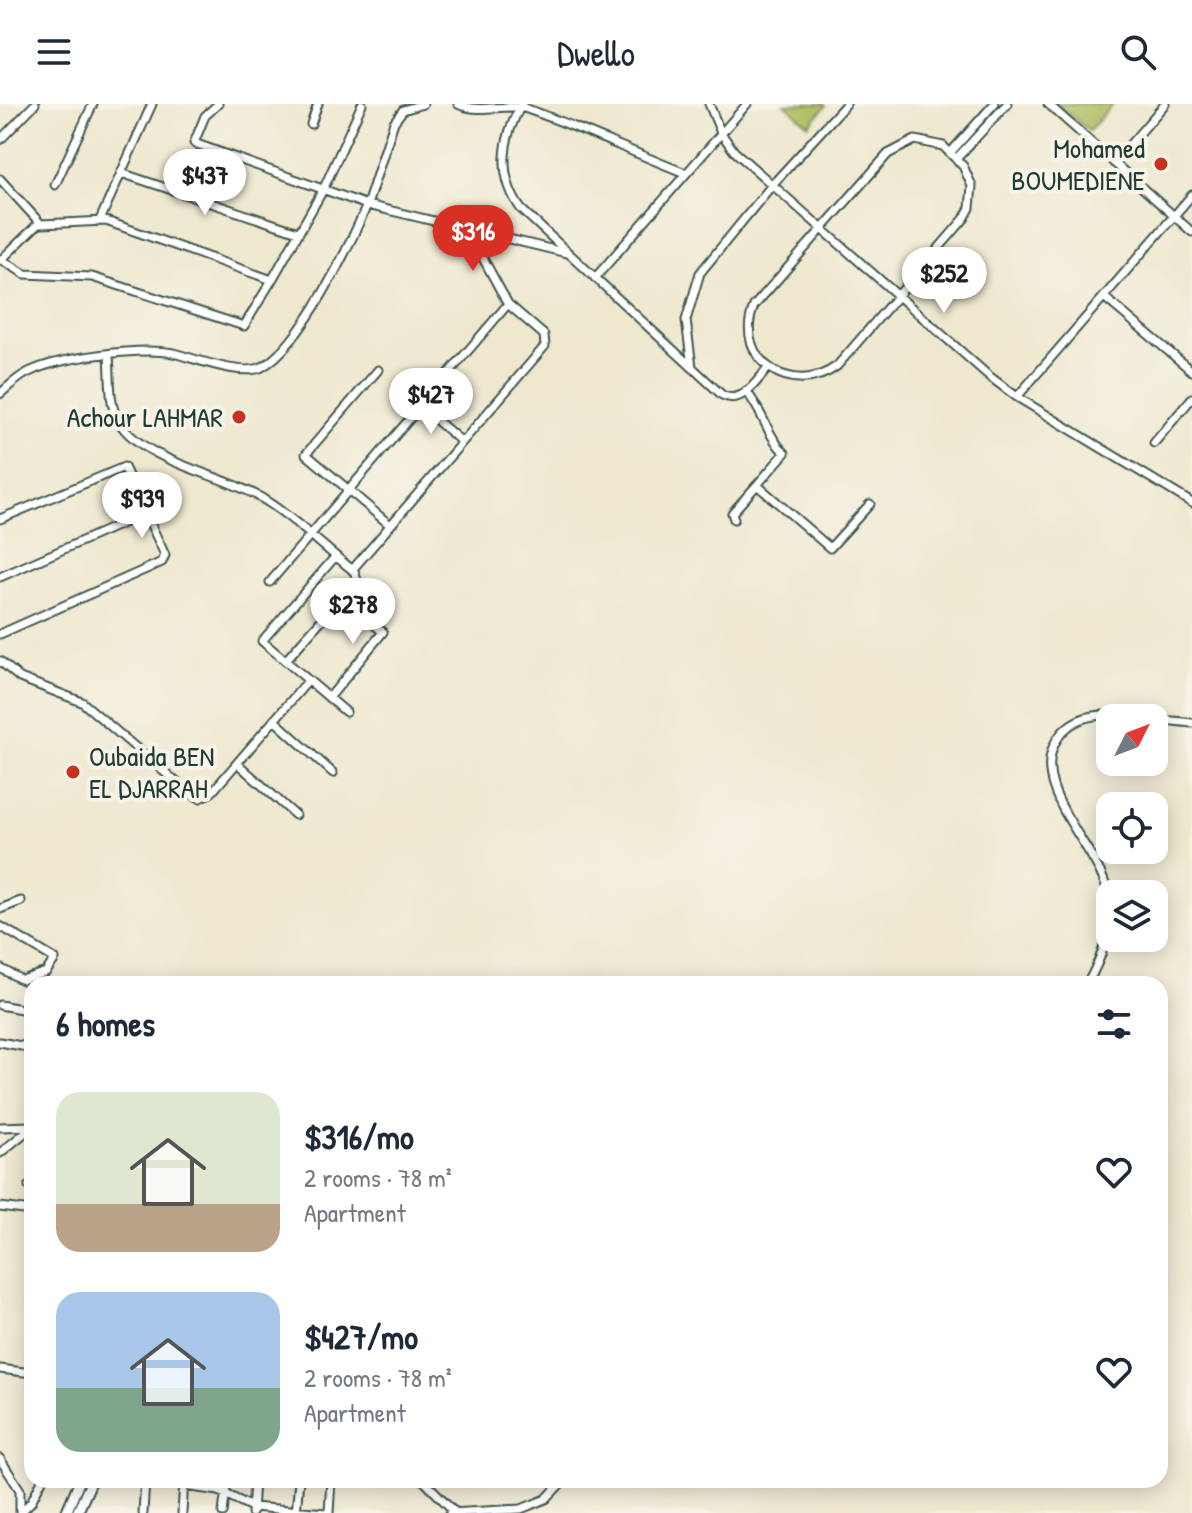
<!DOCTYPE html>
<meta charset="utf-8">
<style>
:root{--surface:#fff;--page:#f2f2f3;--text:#1f2937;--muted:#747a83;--accent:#d93025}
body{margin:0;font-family:"Patrick Hand",sans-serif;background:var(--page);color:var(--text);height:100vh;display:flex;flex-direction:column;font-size:30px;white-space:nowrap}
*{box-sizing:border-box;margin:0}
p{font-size:26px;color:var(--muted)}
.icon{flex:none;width:44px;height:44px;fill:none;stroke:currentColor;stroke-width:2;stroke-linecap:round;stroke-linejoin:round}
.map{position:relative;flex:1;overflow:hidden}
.details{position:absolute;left:24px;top:872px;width:1144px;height:512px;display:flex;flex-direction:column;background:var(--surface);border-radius:24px;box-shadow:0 4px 20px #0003}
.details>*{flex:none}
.needle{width:52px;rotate:48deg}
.tools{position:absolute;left:1096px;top:600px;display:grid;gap:16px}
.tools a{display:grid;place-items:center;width:72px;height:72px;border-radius:16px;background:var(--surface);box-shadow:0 4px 20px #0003;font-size:40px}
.price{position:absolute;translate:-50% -68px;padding:0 18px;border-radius:28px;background:#fff;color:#222;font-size:26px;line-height:52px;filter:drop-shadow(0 2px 4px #0008)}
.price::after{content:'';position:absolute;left:50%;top:48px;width:24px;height:18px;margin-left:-12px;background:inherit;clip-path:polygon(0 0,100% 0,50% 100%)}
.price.active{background:var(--accent);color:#fff}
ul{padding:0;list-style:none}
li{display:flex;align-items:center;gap:24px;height:200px;padding:0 32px}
li span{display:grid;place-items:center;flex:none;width:224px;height:160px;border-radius:24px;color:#555}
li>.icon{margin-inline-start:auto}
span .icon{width:96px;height:96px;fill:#fffc;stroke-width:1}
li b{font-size:34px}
h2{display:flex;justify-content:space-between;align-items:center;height:96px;padding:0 32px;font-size:34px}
header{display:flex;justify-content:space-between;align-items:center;height:104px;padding:0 32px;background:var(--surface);font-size:36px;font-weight:600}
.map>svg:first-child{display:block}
.green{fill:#adbc5e;stroke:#667c49;stroke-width:2}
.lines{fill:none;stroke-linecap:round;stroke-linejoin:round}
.minor-casing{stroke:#3e574b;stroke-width:11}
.major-casing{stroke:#3e574b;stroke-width:13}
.minor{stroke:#fff;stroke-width:7}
.major{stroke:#fff;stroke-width:9}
.poi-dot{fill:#c8321e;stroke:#f7f3e8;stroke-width:3}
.labels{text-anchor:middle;stroke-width:8;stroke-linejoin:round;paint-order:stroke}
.poi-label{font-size:28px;fill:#1f3d34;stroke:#f7f3e8;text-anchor:end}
</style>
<header><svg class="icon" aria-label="menu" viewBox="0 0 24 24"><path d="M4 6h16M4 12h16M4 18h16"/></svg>Dwello<svg class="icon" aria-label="search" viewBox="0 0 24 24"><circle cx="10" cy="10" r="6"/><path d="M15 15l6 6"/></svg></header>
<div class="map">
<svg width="1192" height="1409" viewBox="0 0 1192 1409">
<rect width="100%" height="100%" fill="#f7f3e8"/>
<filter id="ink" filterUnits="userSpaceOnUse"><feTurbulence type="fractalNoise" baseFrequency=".0125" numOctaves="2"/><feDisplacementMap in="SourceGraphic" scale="16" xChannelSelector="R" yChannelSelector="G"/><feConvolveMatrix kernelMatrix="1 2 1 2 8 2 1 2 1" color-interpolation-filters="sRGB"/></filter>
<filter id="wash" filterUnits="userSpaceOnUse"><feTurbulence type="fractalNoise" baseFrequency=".006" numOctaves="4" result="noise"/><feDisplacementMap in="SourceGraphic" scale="32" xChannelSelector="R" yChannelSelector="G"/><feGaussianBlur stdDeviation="1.8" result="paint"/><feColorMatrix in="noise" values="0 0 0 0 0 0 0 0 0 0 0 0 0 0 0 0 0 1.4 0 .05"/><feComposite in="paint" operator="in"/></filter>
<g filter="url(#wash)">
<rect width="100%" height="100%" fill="#efe8cf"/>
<path class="green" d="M 785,0 L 824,0 L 826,2 L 809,21 Z
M 1056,0 L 1113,0 L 1089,27 Z"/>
</g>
<g filter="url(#ink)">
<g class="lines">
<g class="minor-casing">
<path id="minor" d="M 423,0 L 403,6 L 394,18 L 367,101 L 567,149
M 458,0 C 479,10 501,0 524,4 C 578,22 631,48 685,69
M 522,0 C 502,33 497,72 521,105 L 722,291 C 742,302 757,276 769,263
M 709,0 L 721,29 L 734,47 L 989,272 L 1017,293 L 1192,399
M 1048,0 L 1192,128
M 311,20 L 318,0
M 0,36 L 35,0
M 915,36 L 943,42 L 963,62 L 972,82 L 970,104 L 964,115 L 837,262 C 793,295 732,256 754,202 L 888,50 Z
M 951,48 L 994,0
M 957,54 L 1007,0
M 1114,59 L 1165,0
M 121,69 L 298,128
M 0,75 L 41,120 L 106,117 L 272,176 L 244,222 L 92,173 L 25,170 L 0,155
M 55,81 L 93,0
M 100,116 L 152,0
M 466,123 L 508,200
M 1,156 L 39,119
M 595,174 L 747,0
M 272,176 L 323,86 L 362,0
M 1104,193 L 1192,267
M 109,252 C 111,272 108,301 119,318 C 145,359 224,370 263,395 C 296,415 324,444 354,467 L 357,476 L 285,557
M 692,263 L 686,216 L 700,169 L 772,81 L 846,0
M 378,266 L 306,350 L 390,421
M 746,287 C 763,307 767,332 785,349 L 757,381 L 830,444 L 870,400
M 0,290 C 9,282 18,273 29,268 C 59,253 140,243 173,249 C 194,254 242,273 262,263 C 302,241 349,143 367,101 L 194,39 L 205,12 L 218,0
M 1017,293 L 1192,91
M 420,302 L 462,338
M 1154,339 L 1192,294
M 0,415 L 124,363 L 165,451 L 162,458 L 0,530
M 734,415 L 732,409 L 757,381
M 335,453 L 262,537 L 346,608
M 0,473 L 146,409
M 270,478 L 508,200 L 544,231 L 545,242 L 352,466
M 0,557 L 20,574 L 82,598 L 188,688 L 200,694 L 212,688 L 308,577
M 329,594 L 383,528 L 342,493
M 1154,615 L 1192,619
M 274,616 L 333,669
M 237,659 L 295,711
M 0,805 L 21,797
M 0,822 L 55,855 L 46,868 L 22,876 L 0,864
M 1087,880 C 1103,852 1115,819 1107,786 C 1095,739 1023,679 1060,631 C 1081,604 1116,611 1146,614
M 0,901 L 32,907
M 0,938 L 32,944
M 0,1023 L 32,1022
M 0,1049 L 32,1023
M 29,1082 L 32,1080
M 0,1103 L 32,1107
M 0,1265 L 32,1269
M 0,1355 L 20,1386 L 20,1409
M 423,1376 L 455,1408
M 184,1382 L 219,1387 L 252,1403 L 327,1409
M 20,1409 L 31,1398 L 42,1376
M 143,1409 L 145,1376
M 182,1409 L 184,1376
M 223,1409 L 227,1376
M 252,1409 L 254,1376
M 296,1409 L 299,1376
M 329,1409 L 331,1376
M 450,1409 L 521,1405 L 546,1395 L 564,1376"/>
</g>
<g class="major-casing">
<path id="major" d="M 66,1409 L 80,1376
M 77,1409 L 92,1376"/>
</g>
<use href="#minor" class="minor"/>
<use href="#major" class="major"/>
</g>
</g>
<g class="poi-dot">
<circle cx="1161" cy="60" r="8"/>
<circle cx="239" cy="313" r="8"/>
<circle cx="73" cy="668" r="8"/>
</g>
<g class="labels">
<g class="poi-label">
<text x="1145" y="54">Mohamed<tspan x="1145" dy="32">BOUMEDIENE</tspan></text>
<text x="223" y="323">Achour LAHMAR</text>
<text x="89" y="662" text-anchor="start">Oubaida BEN<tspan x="89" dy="32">EL DJARRAH</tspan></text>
</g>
</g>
</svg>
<div class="tools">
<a><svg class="needle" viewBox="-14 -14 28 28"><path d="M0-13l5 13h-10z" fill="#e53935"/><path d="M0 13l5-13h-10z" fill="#747a83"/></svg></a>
<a><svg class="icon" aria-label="locate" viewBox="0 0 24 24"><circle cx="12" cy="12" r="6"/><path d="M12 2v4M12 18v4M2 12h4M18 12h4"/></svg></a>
<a><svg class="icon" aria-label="layers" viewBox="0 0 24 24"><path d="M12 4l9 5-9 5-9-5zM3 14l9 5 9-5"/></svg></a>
</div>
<b class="price" style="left:205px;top:113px">$437</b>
<b class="price active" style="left:473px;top:169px">$316</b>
<b class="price" style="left:944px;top:211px">$252</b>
<b class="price" style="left:431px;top:332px">$427</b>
<b class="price" style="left:142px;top:436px">$939</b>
<b class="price" style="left:353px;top:542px">$278</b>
<section class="details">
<h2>6 homes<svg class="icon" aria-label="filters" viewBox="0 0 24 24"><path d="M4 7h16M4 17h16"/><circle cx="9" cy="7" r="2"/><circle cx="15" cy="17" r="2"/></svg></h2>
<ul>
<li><span style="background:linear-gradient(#dfe7d0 70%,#b9a48a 0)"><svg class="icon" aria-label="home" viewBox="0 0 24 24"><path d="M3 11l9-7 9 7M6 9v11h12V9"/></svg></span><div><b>$316/mo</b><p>2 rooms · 78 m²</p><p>Apartment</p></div><svg class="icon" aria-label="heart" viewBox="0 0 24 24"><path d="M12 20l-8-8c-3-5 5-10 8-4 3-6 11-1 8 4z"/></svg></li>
<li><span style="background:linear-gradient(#a9c7e8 60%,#7fa58c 0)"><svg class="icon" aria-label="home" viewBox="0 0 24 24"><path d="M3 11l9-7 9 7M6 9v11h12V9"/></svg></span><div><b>$427/mo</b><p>2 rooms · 78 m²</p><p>Apartment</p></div><svg class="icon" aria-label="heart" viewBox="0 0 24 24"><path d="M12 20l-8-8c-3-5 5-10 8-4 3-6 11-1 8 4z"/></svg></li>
</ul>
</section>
</div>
